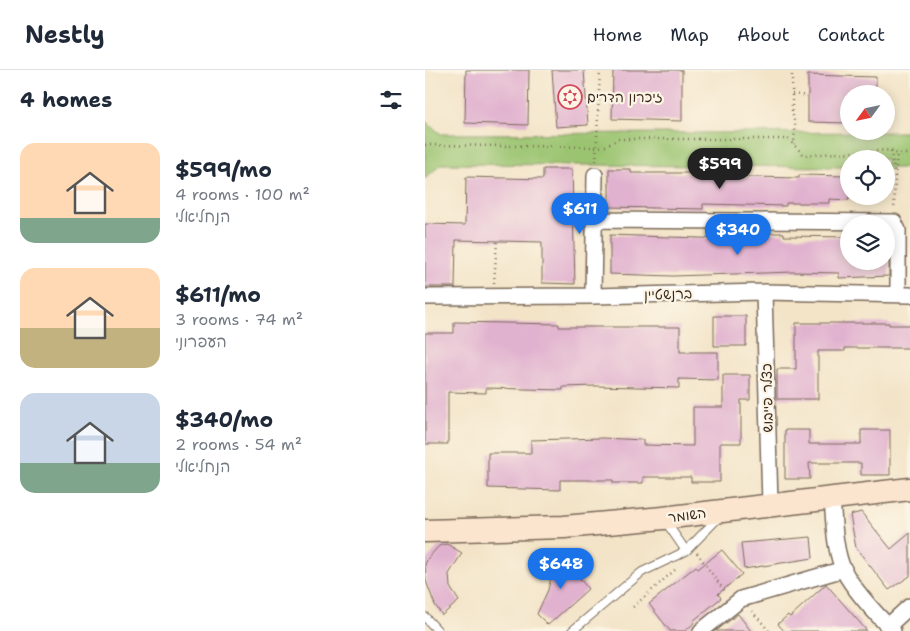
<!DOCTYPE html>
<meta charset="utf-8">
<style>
:root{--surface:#fff;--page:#f2f2f3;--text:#1f2937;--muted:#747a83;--line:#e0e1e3;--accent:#1a73e8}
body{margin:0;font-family:"Shantell Sans","Playpen Sans Hebrew",sans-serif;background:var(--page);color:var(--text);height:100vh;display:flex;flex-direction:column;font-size:19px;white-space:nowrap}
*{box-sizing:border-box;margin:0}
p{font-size:16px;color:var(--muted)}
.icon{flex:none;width:28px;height:28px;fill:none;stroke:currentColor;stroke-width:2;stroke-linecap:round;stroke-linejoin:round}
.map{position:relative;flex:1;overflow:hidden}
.details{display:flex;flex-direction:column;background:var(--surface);width:425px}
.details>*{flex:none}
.needle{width:32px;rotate:237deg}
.fabs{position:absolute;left:415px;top:15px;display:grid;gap:10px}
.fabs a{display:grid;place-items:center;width:55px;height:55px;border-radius:50%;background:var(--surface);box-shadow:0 2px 12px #0003;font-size:25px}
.price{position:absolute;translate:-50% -42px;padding:0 11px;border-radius:18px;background:var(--accent);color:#fff;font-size:16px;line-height:32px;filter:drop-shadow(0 1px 2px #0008)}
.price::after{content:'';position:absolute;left:50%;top:30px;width:15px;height:11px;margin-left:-8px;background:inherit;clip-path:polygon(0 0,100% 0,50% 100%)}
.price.active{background:#222;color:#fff}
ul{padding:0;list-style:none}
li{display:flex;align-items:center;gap:15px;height:125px;padding:0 20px}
li span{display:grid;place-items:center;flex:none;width:140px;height:100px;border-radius:15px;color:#555}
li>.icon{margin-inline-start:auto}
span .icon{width:60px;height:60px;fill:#fffc;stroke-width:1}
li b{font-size:21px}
h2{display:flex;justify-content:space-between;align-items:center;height:60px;padding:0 20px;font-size:21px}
header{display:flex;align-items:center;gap:30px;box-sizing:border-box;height:70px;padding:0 25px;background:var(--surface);border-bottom:1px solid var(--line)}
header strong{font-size:24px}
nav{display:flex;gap:28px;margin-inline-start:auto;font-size:18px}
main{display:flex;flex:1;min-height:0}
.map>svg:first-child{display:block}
.green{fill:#9bc471;stroke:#6b7748}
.building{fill:#e1b2cf}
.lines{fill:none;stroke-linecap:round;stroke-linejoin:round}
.lane-casing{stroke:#7b6b5a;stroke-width:10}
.street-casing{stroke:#7b6b5a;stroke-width:18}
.secondary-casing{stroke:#7b6b5a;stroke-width:25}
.path{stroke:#7b6b5a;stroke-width:2.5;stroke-dasharray:1 4;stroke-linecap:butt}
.lane{stroke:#fff;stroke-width:8}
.street{stroke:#fff;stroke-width:15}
.secondary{stroke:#fce5cf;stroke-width:22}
.labels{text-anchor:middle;stroke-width:4.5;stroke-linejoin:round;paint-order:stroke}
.poi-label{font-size:14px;fill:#3b2a1e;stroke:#fcf5e5;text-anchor:start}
.street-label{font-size:14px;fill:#3b2a1e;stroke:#fcf5e5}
</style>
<header>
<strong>Nestly</strong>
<nav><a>Home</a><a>Map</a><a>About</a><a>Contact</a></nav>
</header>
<main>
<section class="details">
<h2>4 homes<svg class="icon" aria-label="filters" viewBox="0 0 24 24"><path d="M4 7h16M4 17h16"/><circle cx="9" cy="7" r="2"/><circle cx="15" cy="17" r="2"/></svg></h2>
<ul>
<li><span style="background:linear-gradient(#ffd9b3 75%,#7fa58c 0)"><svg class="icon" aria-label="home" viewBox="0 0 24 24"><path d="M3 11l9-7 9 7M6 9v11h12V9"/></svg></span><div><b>$599/mo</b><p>4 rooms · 100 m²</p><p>הנחליאלי</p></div></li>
<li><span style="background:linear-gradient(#ffd9b3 60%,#c2b280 0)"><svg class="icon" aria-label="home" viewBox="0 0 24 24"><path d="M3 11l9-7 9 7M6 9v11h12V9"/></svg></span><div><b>$611/mo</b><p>3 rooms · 74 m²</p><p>העפרוני</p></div></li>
<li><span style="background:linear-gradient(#c9d6e8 70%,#7fa58c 0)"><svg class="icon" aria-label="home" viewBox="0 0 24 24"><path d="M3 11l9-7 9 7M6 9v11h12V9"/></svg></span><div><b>$340/mo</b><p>2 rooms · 54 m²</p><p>הנחליאלי</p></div></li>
</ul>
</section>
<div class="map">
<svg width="485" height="561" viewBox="0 0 485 561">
<rect width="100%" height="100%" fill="#fcf5e5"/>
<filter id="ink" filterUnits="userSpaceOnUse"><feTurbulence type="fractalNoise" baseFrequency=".02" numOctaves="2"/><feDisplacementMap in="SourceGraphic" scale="10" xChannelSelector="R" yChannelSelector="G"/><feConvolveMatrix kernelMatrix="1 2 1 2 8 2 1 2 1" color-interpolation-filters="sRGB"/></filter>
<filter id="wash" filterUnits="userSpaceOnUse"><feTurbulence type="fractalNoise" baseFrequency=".0096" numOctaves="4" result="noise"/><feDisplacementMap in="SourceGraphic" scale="20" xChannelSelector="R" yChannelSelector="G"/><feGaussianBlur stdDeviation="1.12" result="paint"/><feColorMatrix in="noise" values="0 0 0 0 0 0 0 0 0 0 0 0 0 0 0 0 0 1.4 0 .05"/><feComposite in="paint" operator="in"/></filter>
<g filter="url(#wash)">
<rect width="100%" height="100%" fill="#f3e4c8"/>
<path class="green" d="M 0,51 L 16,64 L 485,62 L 485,98 L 461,98 L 461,89 L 424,89 L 424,97 L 16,94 L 0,109 Z"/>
<g id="blocks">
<path class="building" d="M 41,0 L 104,0 L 103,55 L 40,53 Z
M 127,0 L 159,0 L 163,55 L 131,57 Z
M 188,0 L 257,0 L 257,51 L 187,49 Z
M 383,5 L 451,7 L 451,24 L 424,24 L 424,53 L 383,52 Z
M 118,99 L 147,99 L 150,214 L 117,213 L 117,172 L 31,170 L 30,217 L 0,217 L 0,154 L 40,155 L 41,107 L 118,109 Z
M 184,99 L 206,99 L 206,103 L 278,103 L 278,106 L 374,108 L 374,105 L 424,106 L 424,130 L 404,129 L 404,133 L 361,133 L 361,136 L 278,134 L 278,139 L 184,137 Z
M 333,163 L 359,163 L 359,166 L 424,167 L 424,191 L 464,191 L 464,206 L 414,208 L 414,203 L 369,202 L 248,206 L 185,204 L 185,165 L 333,170 Z
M 289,246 L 321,246 L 321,276 L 289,276 Z
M 29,252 L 134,254 L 134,257 L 255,257 L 255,282 L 293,282 L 293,310 L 254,309 L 254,318 L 171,316 L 138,317 L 138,320 L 61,318 L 61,323 L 23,322 L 23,374 L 0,374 L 0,263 L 29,263 Z
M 371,253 L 464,253 L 464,255 L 485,255 L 485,278 L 420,278 L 420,281 L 393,281 L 393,329 L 352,329 L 352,299 L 371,299 Z
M 298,305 L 325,305 L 325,330 L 316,330 L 316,373 L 295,373 L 295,412 L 266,412 L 266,407 L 218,407 L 218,413 L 188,413 L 188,410 L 135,410 L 135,420 L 63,418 L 63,383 L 106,383 L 106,370 L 177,368 L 218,370 L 218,375 L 268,376 L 268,337 L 298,337 Z
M 360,360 L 384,360 L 384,374 L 436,374 L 436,360 L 465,360 L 465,405 L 436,405 L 436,393 L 384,393 L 385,409 L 360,409 Z
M 436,442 L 466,479 L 485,463 L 485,506 L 464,520 L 431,478 L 425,445 Z
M 386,467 L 388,488 L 319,499 L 316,473 Z
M 22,474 L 37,483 L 24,504 L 25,517 L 34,531 L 17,545 L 10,535 L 1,511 L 0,494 L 3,488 L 14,476 Z
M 297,480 L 317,504 L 293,524 L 296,528 L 268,551 L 269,553 L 260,561 L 245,561 L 224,534 L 271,496 L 273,499 Z
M 135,483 L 163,519 L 123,555 L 112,544 L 123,520 L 127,504 L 122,492 Z
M 401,514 L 442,561 L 359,561 L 353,554 L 363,545 L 365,547 Z
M 313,544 L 326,561 L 291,561 Z"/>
</g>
</g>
<g filter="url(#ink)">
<use href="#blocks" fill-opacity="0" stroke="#7b6b5a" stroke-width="1"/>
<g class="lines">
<g class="lane-casing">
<path id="lane" d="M 241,452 L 261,481
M 0,547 L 13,561
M 147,561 L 217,502 L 261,481 L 294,447"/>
</g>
<g class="street-casing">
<path id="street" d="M 170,150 L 469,152 L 473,160 L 473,224
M 339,222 L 345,434
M 168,226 L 170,105
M 0,227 L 168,226 L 339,222 L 485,225
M 407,428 C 409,452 409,479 419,501 C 430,522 451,544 468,561
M 463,556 L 485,536
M 276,561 L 316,529 L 419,499"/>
</g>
<g class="secondary-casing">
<path id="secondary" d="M 0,461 L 139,457 L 238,448 L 485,419"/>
</g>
<path class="path" d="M 367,0 L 367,41 L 370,55 L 369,75
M 367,24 L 383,26
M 0,75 L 172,77 L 181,76 L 193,69 L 363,69 L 379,85 L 466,80 L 472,84 L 485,84
M 466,81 L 470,108 L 469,138
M 171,91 L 175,0
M 470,107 L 472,84
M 69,213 L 72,171
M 272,483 L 301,523
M 208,537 L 252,498
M 327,541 L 344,561"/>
<use href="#lane" class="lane"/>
<use href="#street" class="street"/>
<use href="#secondary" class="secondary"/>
</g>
</g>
<defs>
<g id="synagogue-ring" transform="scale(1.25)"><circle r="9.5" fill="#fcf5e5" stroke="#d1495b" stroke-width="1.5"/><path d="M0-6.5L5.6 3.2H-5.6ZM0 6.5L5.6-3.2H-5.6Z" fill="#d1495b"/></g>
</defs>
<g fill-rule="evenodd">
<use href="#synagogue-ring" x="145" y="27"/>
</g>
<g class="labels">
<g class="poi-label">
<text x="162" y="32">זיכרון הדרים</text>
</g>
<g class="street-label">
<text transform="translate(243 224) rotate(-2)" y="5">ברנשטיין</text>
<text transform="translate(342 328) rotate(-91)" y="5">כצלר פייבוש</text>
<text transform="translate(262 445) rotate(-8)" y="5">השומר</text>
</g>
</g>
</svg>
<div class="fabs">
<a><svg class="needle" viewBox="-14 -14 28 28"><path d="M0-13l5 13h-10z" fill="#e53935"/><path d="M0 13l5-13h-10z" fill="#747a83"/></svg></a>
<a><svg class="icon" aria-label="locate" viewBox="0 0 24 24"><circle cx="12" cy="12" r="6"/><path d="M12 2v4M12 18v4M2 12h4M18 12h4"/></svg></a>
<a><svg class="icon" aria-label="layers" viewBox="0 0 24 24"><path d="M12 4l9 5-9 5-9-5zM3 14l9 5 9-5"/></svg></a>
</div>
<b class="price active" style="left:295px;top:120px">$599</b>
<b class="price" style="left:155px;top:165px">$611</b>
<b class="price" style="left:313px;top:186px">$340</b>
<b class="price" style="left:136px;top:520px">$648</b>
</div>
</main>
